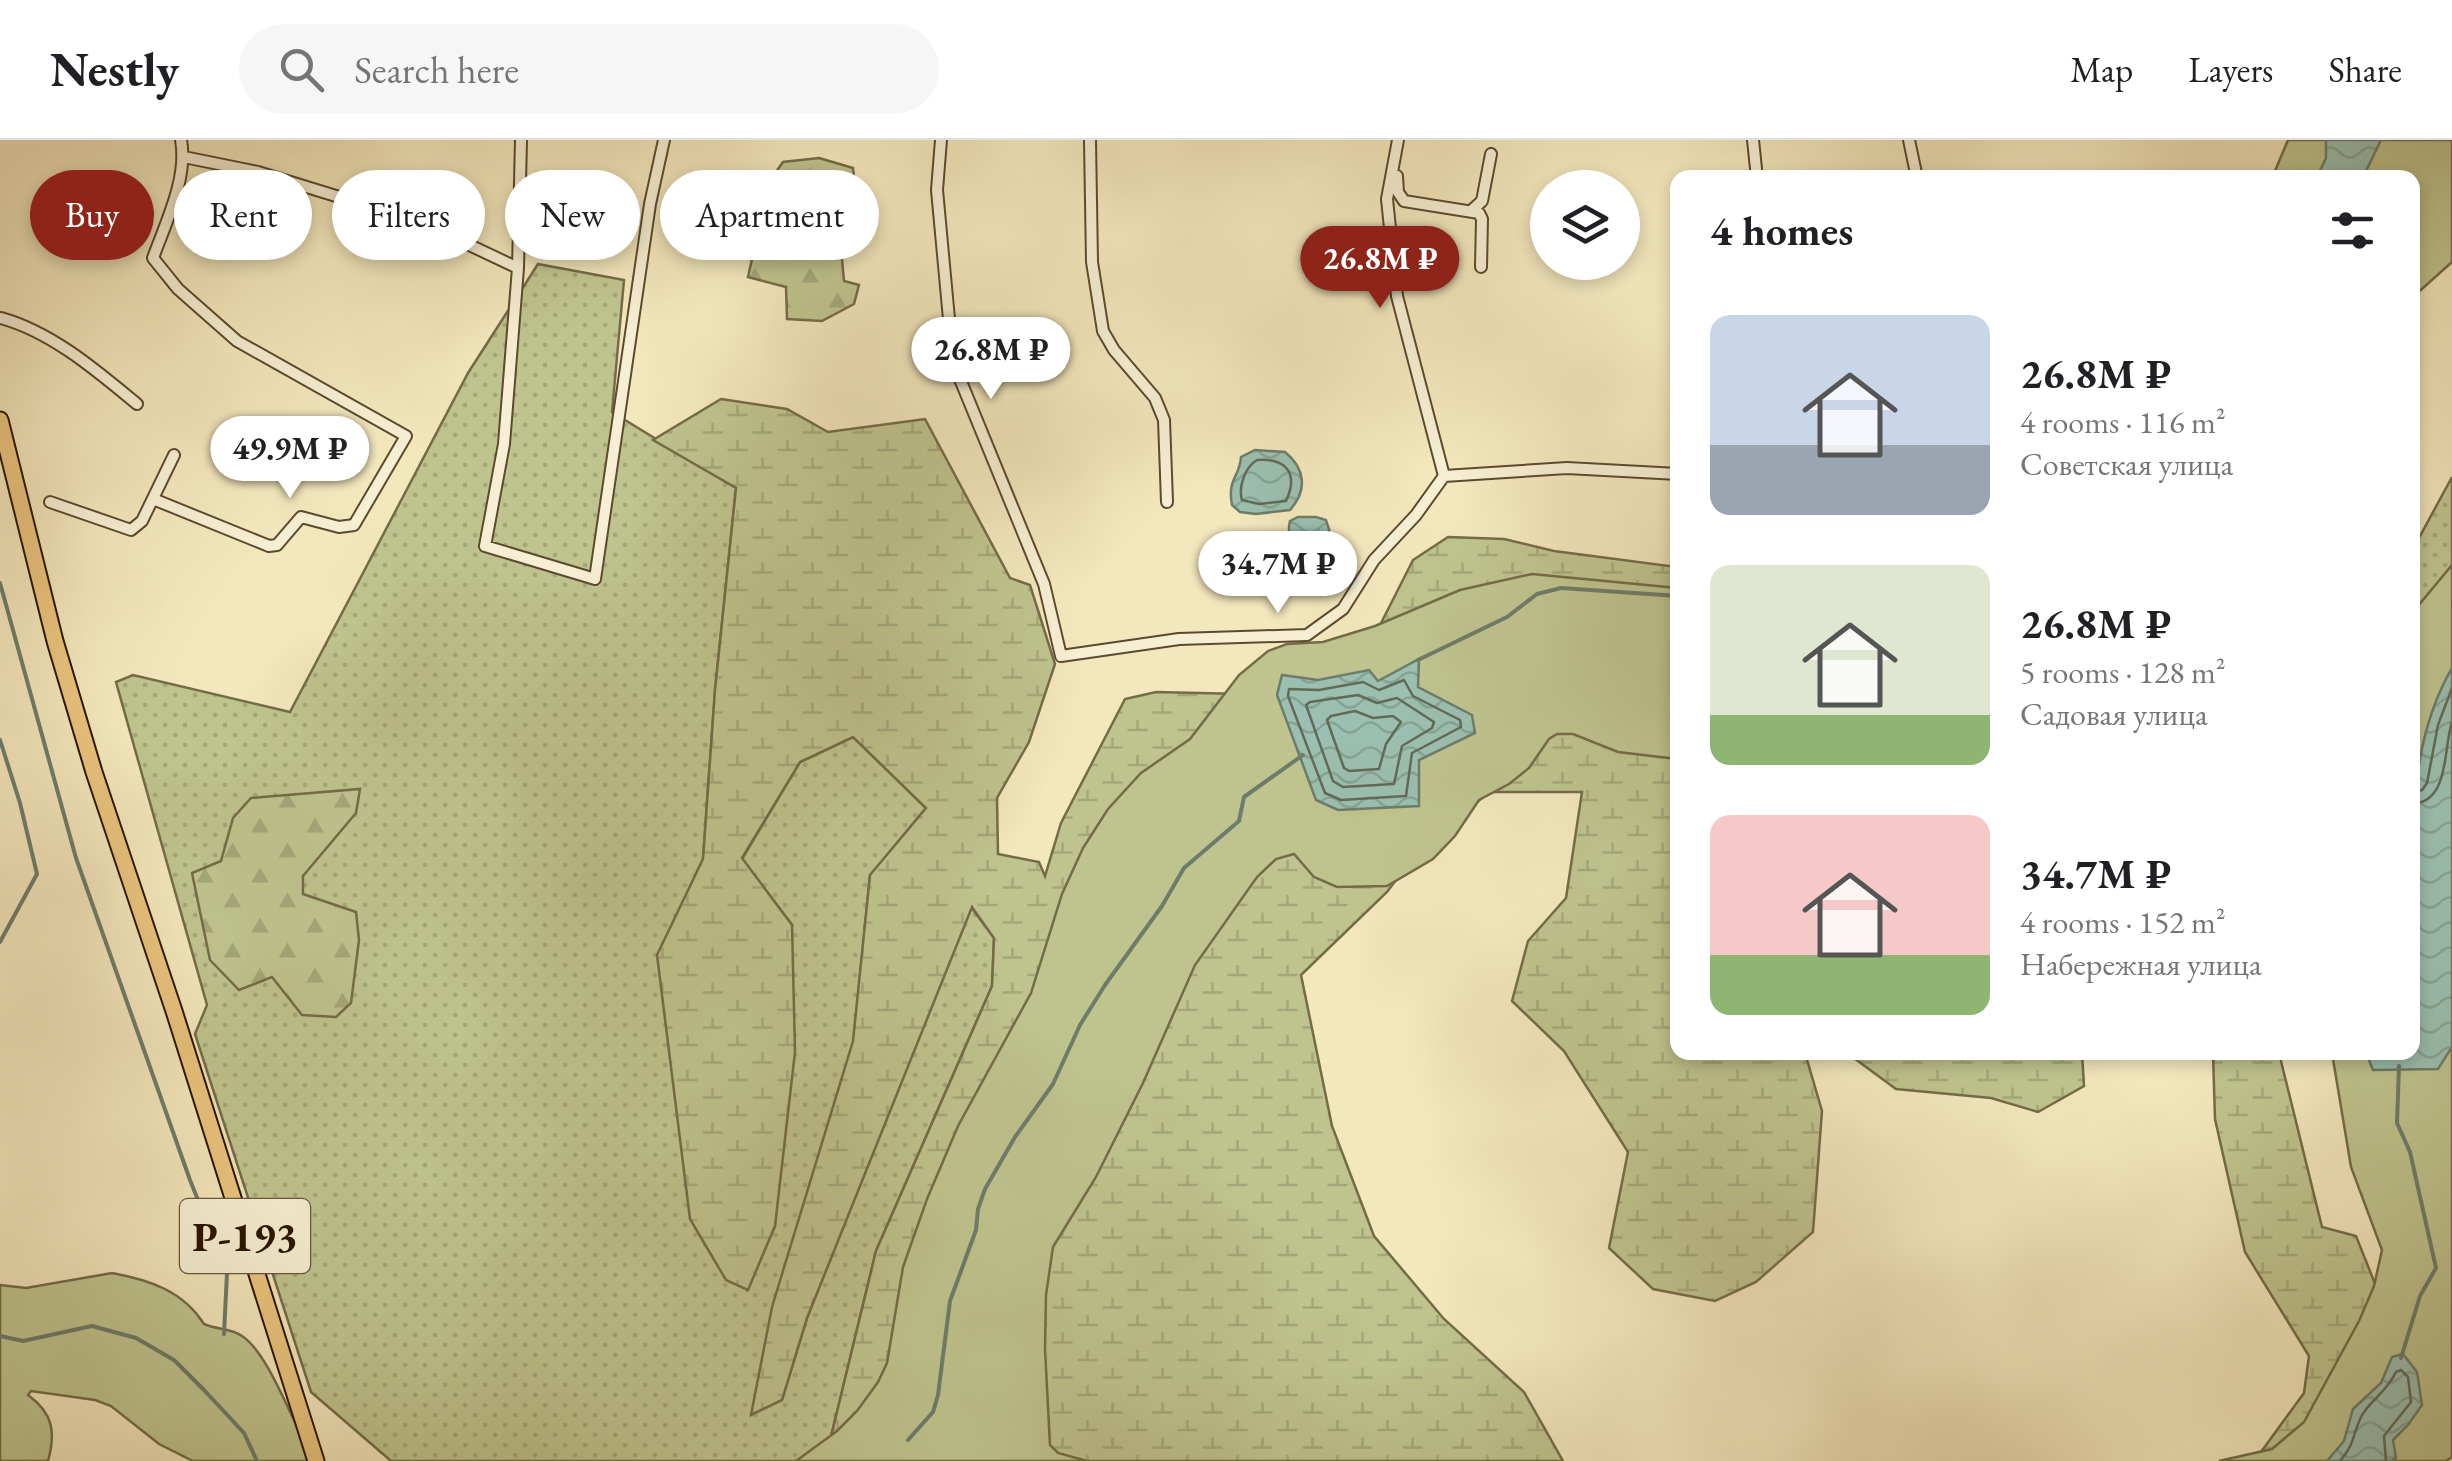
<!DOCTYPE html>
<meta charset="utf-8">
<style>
:root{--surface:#fff;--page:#f6f6f6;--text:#202124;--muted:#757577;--line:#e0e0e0;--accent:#8f2418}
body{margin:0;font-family:"EB Garamond",serif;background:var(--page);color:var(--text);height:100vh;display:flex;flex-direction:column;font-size:38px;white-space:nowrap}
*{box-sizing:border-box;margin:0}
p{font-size:32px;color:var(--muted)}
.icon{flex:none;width:55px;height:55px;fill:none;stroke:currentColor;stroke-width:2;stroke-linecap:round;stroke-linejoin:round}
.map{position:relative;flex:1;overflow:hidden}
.sheet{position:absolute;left:1670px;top:30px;width:750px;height:890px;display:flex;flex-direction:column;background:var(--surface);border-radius:20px;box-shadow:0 5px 15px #0003}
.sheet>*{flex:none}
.banner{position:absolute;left:30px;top:30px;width:950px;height:90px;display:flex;gap:20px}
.tools{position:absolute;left:1530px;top:30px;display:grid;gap:20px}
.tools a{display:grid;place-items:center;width:110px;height:110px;border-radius:50%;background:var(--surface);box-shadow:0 5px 15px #0003;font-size:50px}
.price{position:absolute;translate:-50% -85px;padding:0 22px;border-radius:35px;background:#fff;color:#222;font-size:32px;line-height:65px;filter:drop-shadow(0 2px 5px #0008)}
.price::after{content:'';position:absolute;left:50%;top:60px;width:30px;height:22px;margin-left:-15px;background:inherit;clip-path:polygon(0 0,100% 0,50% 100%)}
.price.current{background:var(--accent);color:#fff}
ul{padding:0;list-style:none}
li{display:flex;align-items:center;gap:30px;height:250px;padding:0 40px}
li span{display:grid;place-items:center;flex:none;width:280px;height:200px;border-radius:20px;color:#555}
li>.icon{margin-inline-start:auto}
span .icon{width:120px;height:120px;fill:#fffc;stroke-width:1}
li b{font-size:42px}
h2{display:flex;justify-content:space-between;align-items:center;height:120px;padding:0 40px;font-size:42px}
.pill{padding:0 35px;border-radius:45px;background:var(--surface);box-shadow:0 5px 15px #0003;font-size:35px;line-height:90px}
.pill.current{background:var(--accent);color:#fff}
header{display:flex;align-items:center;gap:60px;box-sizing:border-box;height:140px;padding:0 50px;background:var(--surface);border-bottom:2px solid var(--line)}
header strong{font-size:48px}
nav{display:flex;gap:55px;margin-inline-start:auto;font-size:35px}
.search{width:700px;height:90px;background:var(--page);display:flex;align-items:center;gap:25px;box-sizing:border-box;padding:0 35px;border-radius:55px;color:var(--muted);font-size:38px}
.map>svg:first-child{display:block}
.grass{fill:url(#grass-dots);stroke:#746c47;stroke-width:2.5}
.forest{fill:url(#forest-firs);stroke:#746c47;stroke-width:2.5}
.wetland{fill:url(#wetland-marsh);stroke:#746c47;stroke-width:2.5}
.green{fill:#bfc48e;stroke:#746c47;stroke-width:2.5}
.water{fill:url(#water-waves);stroke:#6e7c6a;stroke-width:2.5}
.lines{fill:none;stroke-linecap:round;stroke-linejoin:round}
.shore{stroke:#626a58;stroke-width:2.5}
.stream{stroke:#6e7c6a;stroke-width:4}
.minor-casing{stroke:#5c4a2f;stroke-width:14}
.trunk-casing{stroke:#2a1500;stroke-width:19}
.minor{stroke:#f7efd3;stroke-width:10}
.trunk{stroke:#eac47e;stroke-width:15}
.labels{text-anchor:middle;stroke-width:10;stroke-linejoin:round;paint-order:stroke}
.shield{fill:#f7efd3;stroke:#68563f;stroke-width:2.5}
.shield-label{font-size:42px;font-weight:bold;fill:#2a1500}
</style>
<header>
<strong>Nestly</strong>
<div class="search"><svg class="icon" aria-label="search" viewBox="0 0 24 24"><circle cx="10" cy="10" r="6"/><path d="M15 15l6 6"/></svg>Search here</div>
<nav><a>Map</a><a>Layers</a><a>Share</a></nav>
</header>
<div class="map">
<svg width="2452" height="1321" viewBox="0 0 2452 1321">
<defs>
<pattern id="grass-dots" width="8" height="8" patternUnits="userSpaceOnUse" patternTransform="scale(2.5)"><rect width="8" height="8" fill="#bfc48e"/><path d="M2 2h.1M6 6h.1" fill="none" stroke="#a4a879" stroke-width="1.8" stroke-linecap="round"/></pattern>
<pattern id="forest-firs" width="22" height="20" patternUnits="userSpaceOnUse" patternTransform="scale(2.5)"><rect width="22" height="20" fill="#bfc48e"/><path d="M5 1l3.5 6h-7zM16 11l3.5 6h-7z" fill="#a4a879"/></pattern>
<pattern id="wetland-marsh" width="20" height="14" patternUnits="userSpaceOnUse" patternTransform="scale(2.5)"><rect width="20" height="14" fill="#bfc48e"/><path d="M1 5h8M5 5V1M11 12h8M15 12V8" fill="none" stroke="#a4a879"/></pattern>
<pattern id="water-waves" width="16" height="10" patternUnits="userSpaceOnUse" patternTransform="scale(2.5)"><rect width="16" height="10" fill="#9bc0b1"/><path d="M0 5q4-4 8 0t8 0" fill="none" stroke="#86a496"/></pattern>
</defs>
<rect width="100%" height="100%" fill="#f3e7bc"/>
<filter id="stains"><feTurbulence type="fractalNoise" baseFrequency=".002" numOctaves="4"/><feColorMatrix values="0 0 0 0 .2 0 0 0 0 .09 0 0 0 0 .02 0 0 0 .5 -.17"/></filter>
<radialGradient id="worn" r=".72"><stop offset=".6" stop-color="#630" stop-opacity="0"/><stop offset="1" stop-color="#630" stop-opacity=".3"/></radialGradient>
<path class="grass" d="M 538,124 L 624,140 L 612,272 L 736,348 L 715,550 L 703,719 L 658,816 L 747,1149 L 775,1086 L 792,785 L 742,719 L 800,622 L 853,597 L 926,668 L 870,736 L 853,906 L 782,1260 L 807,1178 L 971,767 L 994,798 L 992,846 L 876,1111 L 828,1309 L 820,1321 L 391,1321 L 311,1252 L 195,894 L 207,865 L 116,542 L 133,535 L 290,572 L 468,233 Z
M 2452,337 L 2452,479 L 2413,508 L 2413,409 Z"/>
<path class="forest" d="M 819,18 L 853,28 L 857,63 L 841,108 L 844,141 L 859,145 L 854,164 L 822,181 L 787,179 L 786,147 L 748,137 L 769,42 L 783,22 Z
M 360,649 L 356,673 L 303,736 L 303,754 L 356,772 L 359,800 L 351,863 L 336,877 L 302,875 L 272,837 L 239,850 L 210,820 L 192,733 L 221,721 L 233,678 L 251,658 Z"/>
<path class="wetland" d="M 721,259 L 787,269 L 828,292 L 925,279 L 1010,438 L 1030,445 L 1055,524 L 1029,602 L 997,658 L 998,714 L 1039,722 L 1045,736 L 1061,683 L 1125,559 L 1156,552 L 1242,554 L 1375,495 L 1413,420 L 1448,397 L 1504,399 L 1554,411 L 1677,427 L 1678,912 L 1805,913 L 1822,971 L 1813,1092 L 1756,1142 L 1715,1161 L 1653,1149 L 1609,1108 L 1628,1012 L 1564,911 L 1512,861 L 1528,801 L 1566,758 L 1582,652 L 1489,652 L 1415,715 L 1387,752 L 1301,835 L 1332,986 L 1374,1096 L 1444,1179 L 1524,1252 L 1563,1321 L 915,1321 L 828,1309 L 876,1111 L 992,846 L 994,798 L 972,767 L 807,1178 L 782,1260 L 751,1275 L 772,1167 L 853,901 L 870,735 L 926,668 L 853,597 L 800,622 L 742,718 L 792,785 L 795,912 L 775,1086 L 748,1150 L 726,1140 L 690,1079 L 657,815 L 703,719 L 715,550 L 736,348 L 653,300 Z
M 1847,913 L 2082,913 L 2084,946 L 2038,972 L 1991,958 L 1896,949 Z
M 2213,913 L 2279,913 L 2322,1087 L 2356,1096 L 2403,1214 L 2344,1301 L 2261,1312 L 2304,1253 L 2309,1216 L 2245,1112 L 2215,979 Z"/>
<path class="green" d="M 2288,0 L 2452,0 L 2452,122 L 2413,157 L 2412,38 L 2272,38 Z
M 2452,425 L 2452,1317 L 2446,1321 L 2219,1321 L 2272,1309 L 2304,1282 L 2359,1181 L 2374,1146 L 2382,1110 L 2351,1027 L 2332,913 L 2412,912 L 2413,472 Z
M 1532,434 L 1677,448 L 1677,619 L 1618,612 L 1573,594 L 1557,594 L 1549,599 L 1529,628 L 1509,644 L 1479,660 L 1455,696 L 1433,719 L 1387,746 L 1337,747 L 1314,737 L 1294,714 L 1276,719 L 1257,737 L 1195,825 L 1143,943 L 1096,1037 L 1053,1107 L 1046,1155 L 1045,1209 L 1050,1305 L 1058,1313 L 1087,1321 L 796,1321 L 837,1291 L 857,1271 L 878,1242 L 887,1223 L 903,1127 L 927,1059 L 958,986 L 1031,853 L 1062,754 L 1083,708 L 1108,669 L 1141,633 L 1190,599 L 1239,535 L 1268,511 L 1287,504 L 1323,502 L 1375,486 L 1460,450 Z
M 112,1133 C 150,1140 183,1151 204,1184 C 217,1190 231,1188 242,1196 C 270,1214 295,1290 315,1321 L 193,1321 L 159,1304 L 111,1266 L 95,1260 L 31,1251 L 28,1255 C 53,1273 56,1292 48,1321 L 0,1321 L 0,1145 L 26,1148 Z"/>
<path class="water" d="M 2326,0 L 2381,0 L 2366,31 L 2367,37 L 2317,37 L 2326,18 Z
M 1255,310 L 1285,312 C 1305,328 1308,350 1290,370 L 1256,374 L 1240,372 L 1232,365 C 1227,338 1240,337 1241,317 Z
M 1298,377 L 1316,377 L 1326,380 L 1343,433 L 1342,439 L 1329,442 C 1312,426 1283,407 1290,381 Z
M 1419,519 L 1418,547 L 1472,575 L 1475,593 L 1419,620 L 1419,666 L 1338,670 L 1316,660 L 1277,555 L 1282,535 L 1318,540 L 1369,530 L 1378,541 Z
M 2452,528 L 2452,907 L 2438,929 L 2373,930 L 2366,913 L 2412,912 C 2412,864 2412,815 2412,767 C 2412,685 2410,600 2452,528 Z
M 2403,1214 L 2417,1232 L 2422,1265 L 2408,1285 L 2393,1300 L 2396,1318 L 2391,1321 L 2327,1321 L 2344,1301 L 2353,1269 L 2381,1243 L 2392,1217 Z"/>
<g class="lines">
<path class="shore" d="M 1257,320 C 1286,318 1299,333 1286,361 L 1259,364 L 1242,360 C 1238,347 1245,327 1257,320 Z
M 1404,540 L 1413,556 L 1460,580 L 1461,587 L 1412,613 L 1406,656 L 1341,660 L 1325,653 L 1288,556 L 1289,549 L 1319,550 L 1363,542 L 1379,550 Z
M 1358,555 L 1377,563 L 1397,558 L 1434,582 L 1432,588 L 1402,606 L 1394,644 L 1343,647 L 1333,641 L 1306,565 L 1310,562 Z
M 1355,571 L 1373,578 L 1393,576 L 1401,582 L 1386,604 L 1379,629 L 1349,631 L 1344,628 L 1327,580 L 1331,576 Z
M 2412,652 L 2422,650 L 2427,643 L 2438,585 L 2452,548
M 2412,664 C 2450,662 2443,609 2452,582
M 2340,1321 C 2355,1304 2352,1296 2361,1277 C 2369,1261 2387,1252 2396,1232 L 2401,1230 L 2408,1237 L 2411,1262 L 2384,1296 L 2386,1321"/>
<path class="stream" d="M 0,443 L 76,718 L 190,1040 L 227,1133 L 224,1194
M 1418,520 L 1507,477 L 1537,454 L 1561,448 L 1678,456
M 0,600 L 20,663 L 37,734 L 0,802
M 2399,926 L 2397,983 L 2410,1012 L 2436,1128 L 2420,1156 L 2401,1218
M 0,1196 L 23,1201 L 92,1186 L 136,1198 L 174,1220 L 205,1251 L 244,1293 L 257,1321
M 908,1300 L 933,1272 L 938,1255 L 950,1161 L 976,1090 L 978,1069 L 985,1049 L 1015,997 L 1053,944 L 1080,885 L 1105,845 L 1162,766 L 1184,728 L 1239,681 L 1244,657 L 1303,615"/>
<g class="minor-casing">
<path id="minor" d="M 521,0 L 518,128 L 504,304 L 485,406 L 595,439 L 650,64 L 664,0
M 941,0 L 937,50 L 953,222 L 1044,444 L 1061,516 L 1179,499 L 1307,495 L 1343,469 L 1374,420 L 1416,375 L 1444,336
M 1090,0 L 1092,122 L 1103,191 L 1114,210 L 1155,258 L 1164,280 L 1167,362
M 1398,0 L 1387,59 L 1397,156 L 1444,336
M 1753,0 L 1757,38
M 1909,0 L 1917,38
M 184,17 L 258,32 L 336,56 L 387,66 L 518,128
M 1393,33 L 1397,36 L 1398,52 L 1404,61 L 1479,73 L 1482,79 L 1481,127
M 1472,70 L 1482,61 L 1491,14
M 1,178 C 52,192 97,231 137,264
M 1444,336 L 1567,328 L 1678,334
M 153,359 L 269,406 L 277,405 L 301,377 L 339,387 L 354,385 L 406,296 L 237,201 L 178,149 L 153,118 C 166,82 188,38 181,0
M 50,362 L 131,390 L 142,381 L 174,315"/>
</g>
<g class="trunk-casing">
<path id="trunk" d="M 0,280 L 55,501 L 94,632 L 174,871 L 316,1321"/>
</g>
<use href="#minor" class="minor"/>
<use href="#trunk" class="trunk"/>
</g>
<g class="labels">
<rect class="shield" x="180" y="1059" width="130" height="74" rx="8"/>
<g class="shield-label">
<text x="245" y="1111">Р-193</text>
</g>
</g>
<rect width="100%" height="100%" filter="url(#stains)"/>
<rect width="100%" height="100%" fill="url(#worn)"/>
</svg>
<div class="tools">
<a><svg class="icon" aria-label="layers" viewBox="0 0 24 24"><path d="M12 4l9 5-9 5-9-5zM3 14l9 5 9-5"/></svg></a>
</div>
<b class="price current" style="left:1380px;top:171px">26.8M ₽</b>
<b class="price" style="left:991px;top:262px">26.8M ₽</b>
<b class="price" style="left:290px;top:361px">49.9M ₽</b>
<b class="price" style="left:1278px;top:476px">34.7M ₽</b>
<div class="banner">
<a class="pill current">Buy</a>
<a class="pill">Rent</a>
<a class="pill">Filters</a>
<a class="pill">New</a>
<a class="pill">Apartment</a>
</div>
<section class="sheet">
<h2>4 homes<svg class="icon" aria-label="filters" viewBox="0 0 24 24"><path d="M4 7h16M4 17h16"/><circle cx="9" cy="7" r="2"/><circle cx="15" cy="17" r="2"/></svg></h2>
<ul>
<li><span style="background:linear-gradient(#c9d6e8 65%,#9aa5b1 0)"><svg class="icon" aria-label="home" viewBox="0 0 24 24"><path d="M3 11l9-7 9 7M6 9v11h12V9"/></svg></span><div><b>26.8M ₽</b><p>4 rooms · 116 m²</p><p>Советская улица</p></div></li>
<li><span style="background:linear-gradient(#dfe7d0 75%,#8fb573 0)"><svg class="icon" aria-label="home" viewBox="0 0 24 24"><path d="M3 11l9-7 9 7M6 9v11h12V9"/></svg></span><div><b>26.8M ₽</b><p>5 rooms · 128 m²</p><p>Садовая улица</p></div></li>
<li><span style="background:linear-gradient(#f6c9c9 70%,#8fb573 0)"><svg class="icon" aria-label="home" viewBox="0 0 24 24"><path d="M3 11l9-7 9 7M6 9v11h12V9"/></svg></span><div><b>34.7M ₽</b><p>4 rooms · 152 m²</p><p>Набережная улица</p></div></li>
</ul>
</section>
</div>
